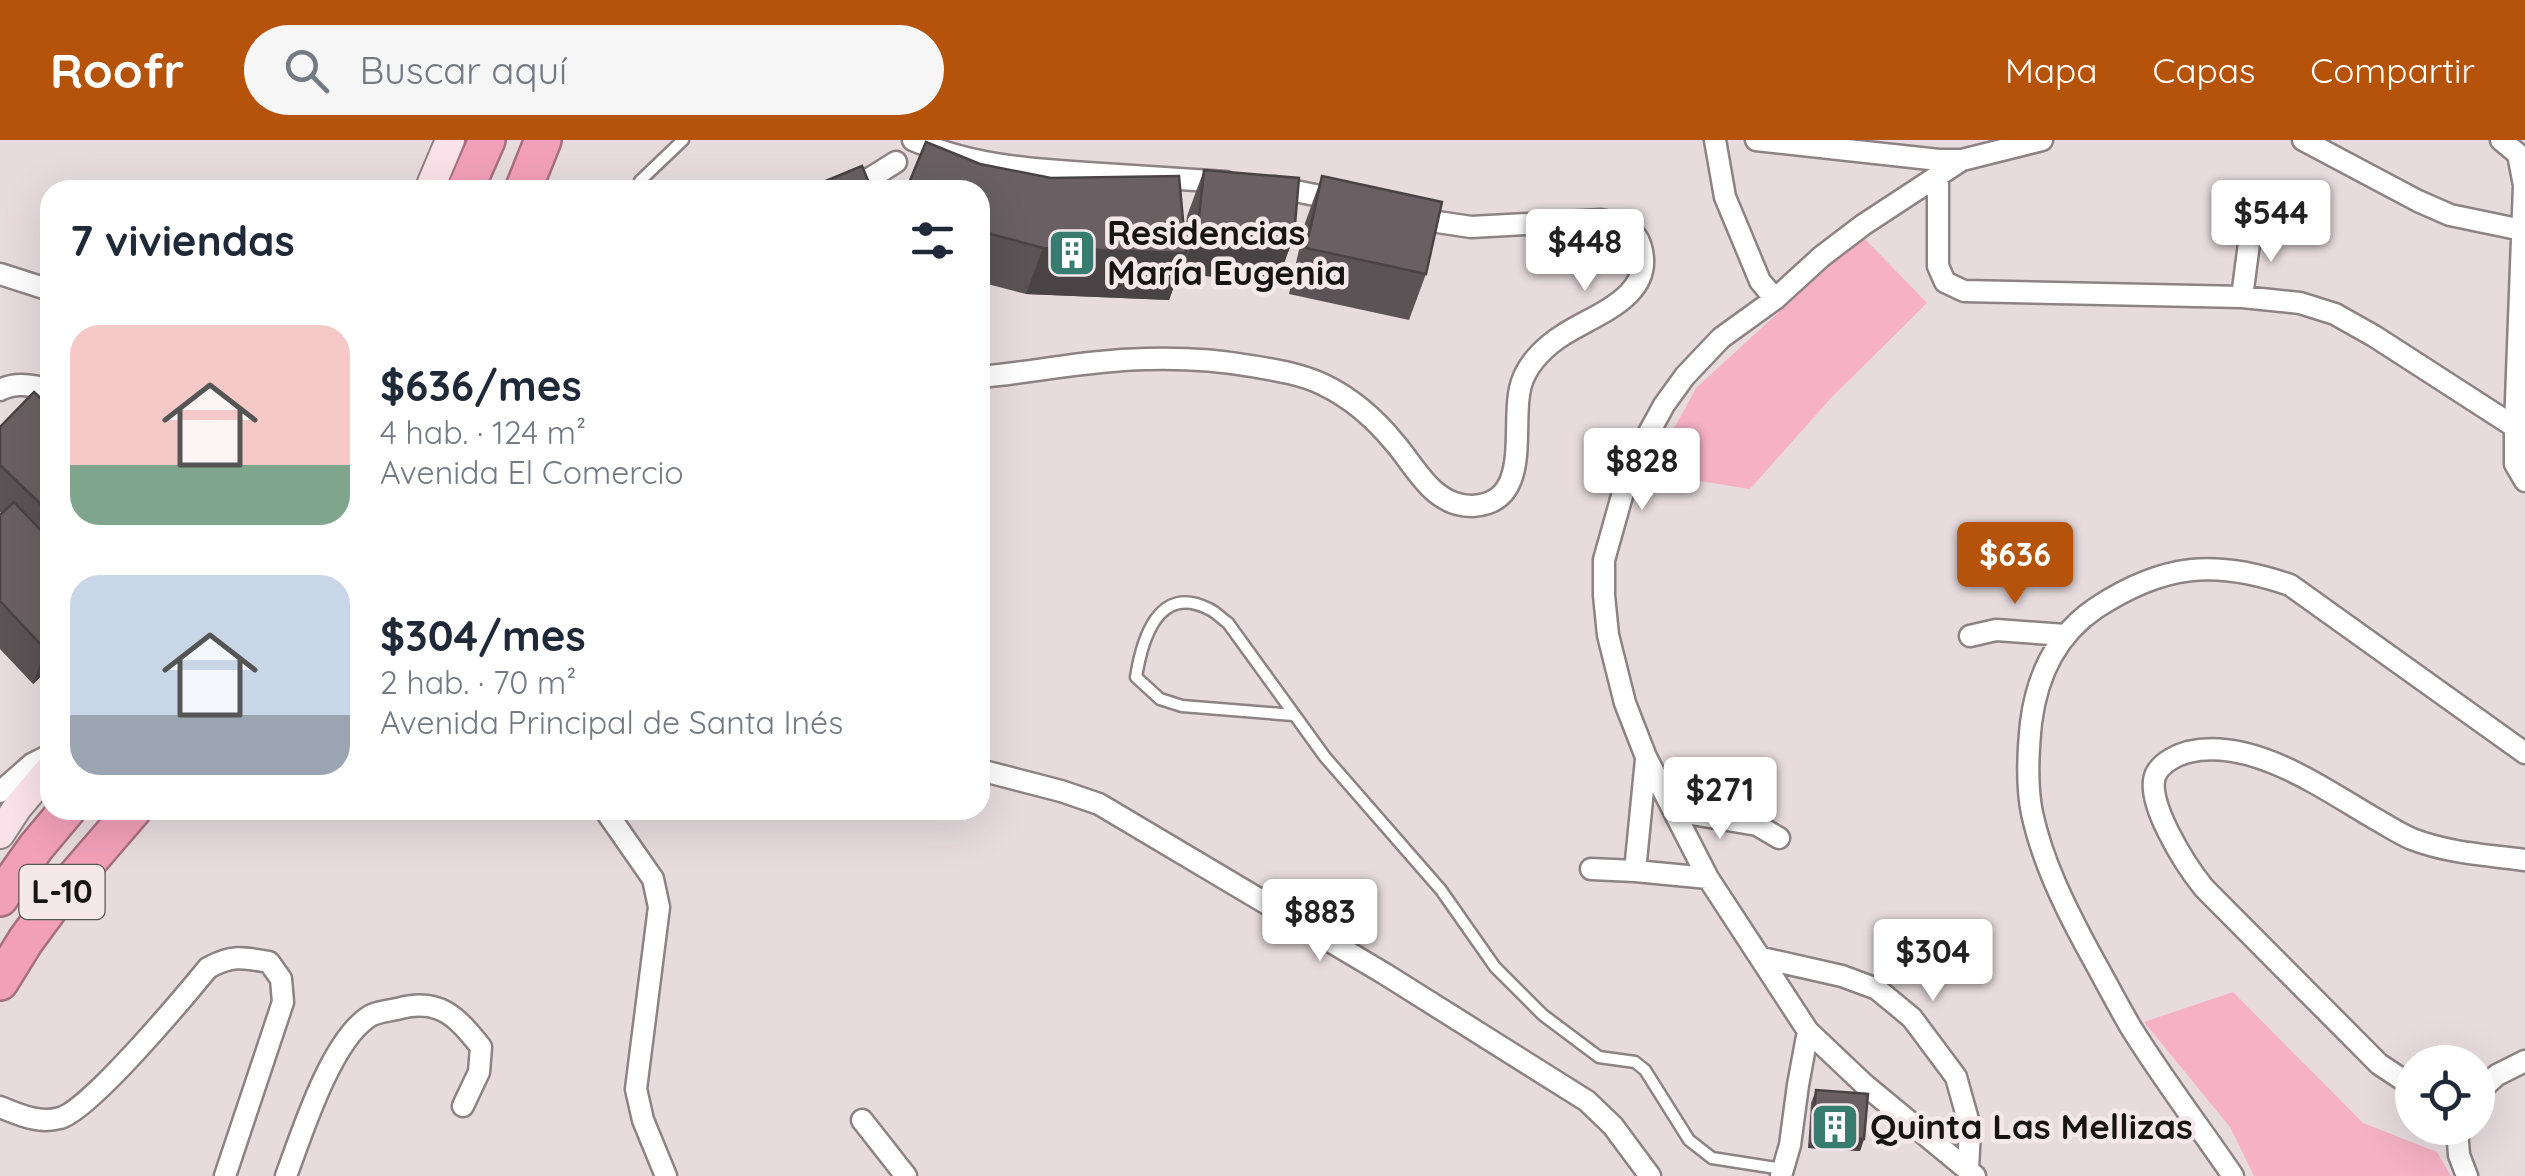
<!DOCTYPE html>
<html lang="es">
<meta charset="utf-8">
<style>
:root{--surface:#fff;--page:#f6f6f7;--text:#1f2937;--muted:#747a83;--accent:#b45309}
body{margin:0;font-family:Quicksand,sans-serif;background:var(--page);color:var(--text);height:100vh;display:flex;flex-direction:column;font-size:38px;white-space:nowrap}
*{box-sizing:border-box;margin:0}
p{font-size:32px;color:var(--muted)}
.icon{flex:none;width:55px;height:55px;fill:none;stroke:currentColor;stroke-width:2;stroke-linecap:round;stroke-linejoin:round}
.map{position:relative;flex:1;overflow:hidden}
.drawer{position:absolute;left:40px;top:40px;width:950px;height:640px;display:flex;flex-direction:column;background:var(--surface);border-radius:30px;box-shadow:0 10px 40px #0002}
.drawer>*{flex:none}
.controls{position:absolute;left:2395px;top:905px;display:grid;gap:20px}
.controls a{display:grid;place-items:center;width:100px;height:100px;border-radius:50%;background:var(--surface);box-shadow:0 10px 40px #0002;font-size:50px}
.price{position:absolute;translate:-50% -85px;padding:0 22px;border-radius:10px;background:#fff;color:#222;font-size:32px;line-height:65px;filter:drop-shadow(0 2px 5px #0008)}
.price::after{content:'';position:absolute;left:50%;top:60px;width:30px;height:22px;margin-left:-15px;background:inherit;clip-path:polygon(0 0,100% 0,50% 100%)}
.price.selected{background:var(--accent);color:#fff}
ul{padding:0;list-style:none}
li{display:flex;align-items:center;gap:30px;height:250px;padding:0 30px}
li span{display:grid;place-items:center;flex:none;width:280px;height:200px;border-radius:30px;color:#555}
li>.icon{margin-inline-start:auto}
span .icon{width:120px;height:120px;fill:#fffc;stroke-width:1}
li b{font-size:42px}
h2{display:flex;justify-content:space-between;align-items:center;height:120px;padding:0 30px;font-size:42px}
header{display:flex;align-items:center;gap:60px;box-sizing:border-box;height:140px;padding:0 50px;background:var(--accent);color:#fff}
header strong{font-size:48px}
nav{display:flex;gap:55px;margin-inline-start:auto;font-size:35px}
.search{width:700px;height:90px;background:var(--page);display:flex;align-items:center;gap:25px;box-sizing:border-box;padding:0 35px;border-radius:55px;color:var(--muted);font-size:38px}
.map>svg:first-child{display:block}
.green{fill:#f6b1c5}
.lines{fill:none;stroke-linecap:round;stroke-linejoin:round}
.lane-casing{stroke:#8d8284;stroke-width:15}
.street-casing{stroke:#8d8284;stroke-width:25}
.secondary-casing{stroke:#8d8284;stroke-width:32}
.highway-casing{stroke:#a66f80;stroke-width:40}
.lane{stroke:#fff;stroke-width:10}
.street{stroke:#fff;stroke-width:20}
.secondary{stroke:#fbe2ea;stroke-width:28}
.highway{stroke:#f2a0b9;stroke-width:35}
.wall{fill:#5b5355}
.shaded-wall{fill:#4a4345}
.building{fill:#6a6063;stroke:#4a4345;stroke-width:2.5}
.labels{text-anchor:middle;stroke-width:9;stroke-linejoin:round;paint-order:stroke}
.shield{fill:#f5e8eb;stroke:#5a5455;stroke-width:2.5}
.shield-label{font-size:32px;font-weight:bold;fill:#181415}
.poi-label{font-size:35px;font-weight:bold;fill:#181415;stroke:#f5e8eb;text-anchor:start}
</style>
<header>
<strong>Roofr</strong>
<div class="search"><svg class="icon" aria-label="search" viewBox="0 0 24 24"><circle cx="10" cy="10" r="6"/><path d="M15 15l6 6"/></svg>Buscar aquí</div>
<nav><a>Mapa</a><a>Capas</a><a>Compartir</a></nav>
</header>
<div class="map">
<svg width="2525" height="1036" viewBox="0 0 2525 1036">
<rect width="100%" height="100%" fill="#e7dbde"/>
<path class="green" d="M 1862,96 L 1927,163 L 1831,258 L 1750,349 L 1654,334 L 1657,320 L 1696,248 Z
M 2233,852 L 2363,983 L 2437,1012 L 2451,1036 L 2254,1036 L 2230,987 L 2144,882 Z"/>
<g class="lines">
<g class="lane-casing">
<path id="lane" d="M 640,41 L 683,0
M 1293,575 L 1182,566 L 1160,559 L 1136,537 C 1142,500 1158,443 1209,469 C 1216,472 1222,479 1228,483 L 1325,617 L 1441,750 L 1495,827 L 1543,875 L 1599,917 L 1635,922 L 1645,930 L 1689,1000 L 1712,1018 L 1782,1029"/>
</g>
<g class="street-casing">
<path id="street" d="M 913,0 C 969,25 1026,29 1087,33 C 1133,36 1180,39 1226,42
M 1715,0 L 1725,57 L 1760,141 L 1775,159
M 1756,0 L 1939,20 L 1962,20
M 2303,0 L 2418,61 L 2450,75 L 2522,90
M 2501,0 L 2518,14 L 2524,45 L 2515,287
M 1938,38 L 1938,126 L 1945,142 L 1964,151 L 2242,157 L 2300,163 L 2335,174 L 2374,196 L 2515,287 L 2515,324 L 2525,341
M 1275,47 L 1340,60
M 844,50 L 872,37 L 896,22
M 0,134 L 50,150
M 2242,157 L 2251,88
M 980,237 C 1035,232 1090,220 1146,219 C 1180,218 1217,220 1251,226 C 1275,230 1302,234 1324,245 C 1351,258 1375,279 1394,302 C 1416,327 1433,367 1473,366 C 1537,362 1507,277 1523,239 C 1530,221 1547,205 1563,195 C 1595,174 1655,157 1641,107 C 1636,88 1619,84 1601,80 L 1471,87 L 1411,78
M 0,250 C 16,241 33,246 50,249
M 1970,496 L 1996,490 L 2065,495
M 1646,619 L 1635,731 L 1708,738
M 980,630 L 1061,651 L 1099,664 L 1385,834 L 1587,961 L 1613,986 L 1650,1036
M 0,652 L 32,624 L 50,615
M 605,670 L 653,739 L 659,767 L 636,949 L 643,980 L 666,1036
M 1674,671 L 1757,685 L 1779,698
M 1591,729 L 1635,731
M 1762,818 L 1842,836 L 1877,849 L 1912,878 L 1956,937 L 1970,987 L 1968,1031
M 2412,946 L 2379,924 L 2204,748 C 2187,727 2141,657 2157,632 C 2163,622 2177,615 2188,612 C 2251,597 2321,647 2372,677 C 2385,684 2398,693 2412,699 C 2448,713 2487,715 2525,720
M 2478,952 L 2497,935 L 2525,921
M 0,967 C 20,975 39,984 60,978 C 89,971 185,856 208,828 C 231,815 242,817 269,822 L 281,839 L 283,862 L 225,1036
M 862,980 L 906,1036
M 2457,988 L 2459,1015 L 2467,1036
M 286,1036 C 302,993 330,904 367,878 C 374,872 388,871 397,869 C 439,857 456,876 481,907 L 479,932 L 463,966
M 1781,1036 L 1790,1005 L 1798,945 L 1808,891
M 1975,1036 L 1865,945 L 1808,891 L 1708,738 L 1646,617 L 1625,563 L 1608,495 L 1604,455 L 1604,420 L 1627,338 L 1646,298 L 1664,265 L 1685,236 L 1721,198 L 1775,159 L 1821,117 L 1863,85 L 1962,20 L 2042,0
M 2233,1036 C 2199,986 2162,938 2130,886 C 2115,860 2101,833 2086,806 C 2064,765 2042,720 2032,673 C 2026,644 2028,612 2031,583 C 2037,535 2056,495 2096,468 C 2163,424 2215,419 2290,445 L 2525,613"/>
</g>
<g class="secondary-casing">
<path id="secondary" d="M 429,50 L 450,0
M 0,694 L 17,668 L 50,629"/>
</g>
<g class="highway-casing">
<path id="highway" d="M 465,50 L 487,0
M 523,50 L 543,0
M 0,758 L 36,707 L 67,670
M 0,842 L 26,800 L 57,758 L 133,670"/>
</g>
<use href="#lane" class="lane"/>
<use href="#street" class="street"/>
<use href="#secondary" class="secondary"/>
<use href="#highway" class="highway"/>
</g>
<path class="wall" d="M 980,24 L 1185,97 L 1187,76 L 1204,30 L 1294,96 L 1277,142 L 1181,134 L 1182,124 L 1169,160 L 1026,154 L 980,142 Z
M 1322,36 L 1426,134 L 1409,180 L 1289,154 L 1305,83 Z
M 50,267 L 50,528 L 33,544 L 0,509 L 0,375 L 2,373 L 0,372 L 0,287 Z
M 1816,950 L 1864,999 L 1860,1011 L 1808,1008 L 1811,963 Z"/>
<path class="shaded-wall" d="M 1198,87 L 1294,96 L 1277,142 L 1181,134 Z
M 1043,108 L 1186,113 L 1169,160 L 1026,154 Z
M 50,505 L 50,528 L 33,544 L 45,509 Z
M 1812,995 L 1864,999 L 1860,1011 L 1808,1008 Z"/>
<path class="building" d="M 926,2 L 980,24 L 1051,38 L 1179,36 L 1186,113 L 1043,108 L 980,91 L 980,50 L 906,50 Z
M 862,26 L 872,50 L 804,50 Z
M 1204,30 L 1299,38 L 1294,96 L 1198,87 Z
M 1322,36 L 1442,62 L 1426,134 L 1306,108 Z
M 34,252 L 50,267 L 50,373 L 0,325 L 0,287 Z
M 14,362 L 50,400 L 50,505 L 45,509 L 0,461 L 0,375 Z
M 1816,950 L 1868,954 L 1864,999 L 1812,995 Z"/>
<defs>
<g id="building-square" transform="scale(2.5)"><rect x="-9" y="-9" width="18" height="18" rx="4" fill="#387c70" stroke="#f5e8eb"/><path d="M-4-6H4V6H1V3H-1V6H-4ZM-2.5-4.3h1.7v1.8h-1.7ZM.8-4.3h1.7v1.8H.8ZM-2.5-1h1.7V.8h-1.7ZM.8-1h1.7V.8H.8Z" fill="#fff"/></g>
</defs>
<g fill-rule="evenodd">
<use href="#building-square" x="1072" y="113"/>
<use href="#building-square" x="1835" y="987"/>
</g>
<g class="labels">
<rect class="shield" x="19.5" y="725" width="85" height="54" rx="8"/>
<g class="shield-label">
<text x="62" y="763">L-10</text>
</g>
<g class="poi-label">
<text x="1107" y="105">Residencias<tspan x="1107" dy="40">María Eugenia</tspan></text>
<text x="1870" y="999">Quinta Las Mellizas</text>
</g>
</g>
</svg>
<div class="controls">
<a><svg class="icon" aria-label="locate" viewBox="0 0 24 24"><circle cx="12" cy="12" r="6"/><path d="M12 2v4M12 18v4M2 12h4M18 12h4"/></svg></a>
</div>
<b class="price" style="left:2271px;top:125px">$544</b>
<b class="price" style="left:1585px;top:154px">$448</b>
<b class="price" style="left:1642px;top:373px">$828</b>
<b class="price selected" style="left:2015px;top:467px">$636</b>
<b class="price" style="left:1720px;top:702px">$271</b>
<b class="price" style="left:1320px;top:824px">$883</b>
<b class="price" style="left:1933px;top:864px">$304</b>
<section class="drawer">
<h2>7 viviendas<svg class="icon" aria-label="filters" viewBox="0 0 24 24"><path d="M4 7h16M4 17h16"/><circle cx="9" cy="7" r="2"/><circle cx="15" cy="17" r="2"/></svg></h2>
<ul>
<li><span style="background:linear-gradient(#f6c9c9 70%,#7fa58c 0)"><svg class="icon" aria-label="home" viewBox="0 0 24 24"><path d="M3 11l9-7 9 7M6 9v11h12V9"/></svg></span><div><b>$636/mes</b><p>4 hab. · 124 m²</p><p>Avenida El Comercio</p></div></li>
<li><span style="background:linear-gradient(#c9d6e8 70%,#9aa5b1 0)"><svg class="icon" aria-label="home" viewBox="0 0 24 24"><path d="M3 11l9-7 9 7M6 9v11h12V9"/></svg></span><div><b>$304/mes</b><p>2 hab. · 70 m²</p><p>Avenida Principal de Santa Inés</p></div></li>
</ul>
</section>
</div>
